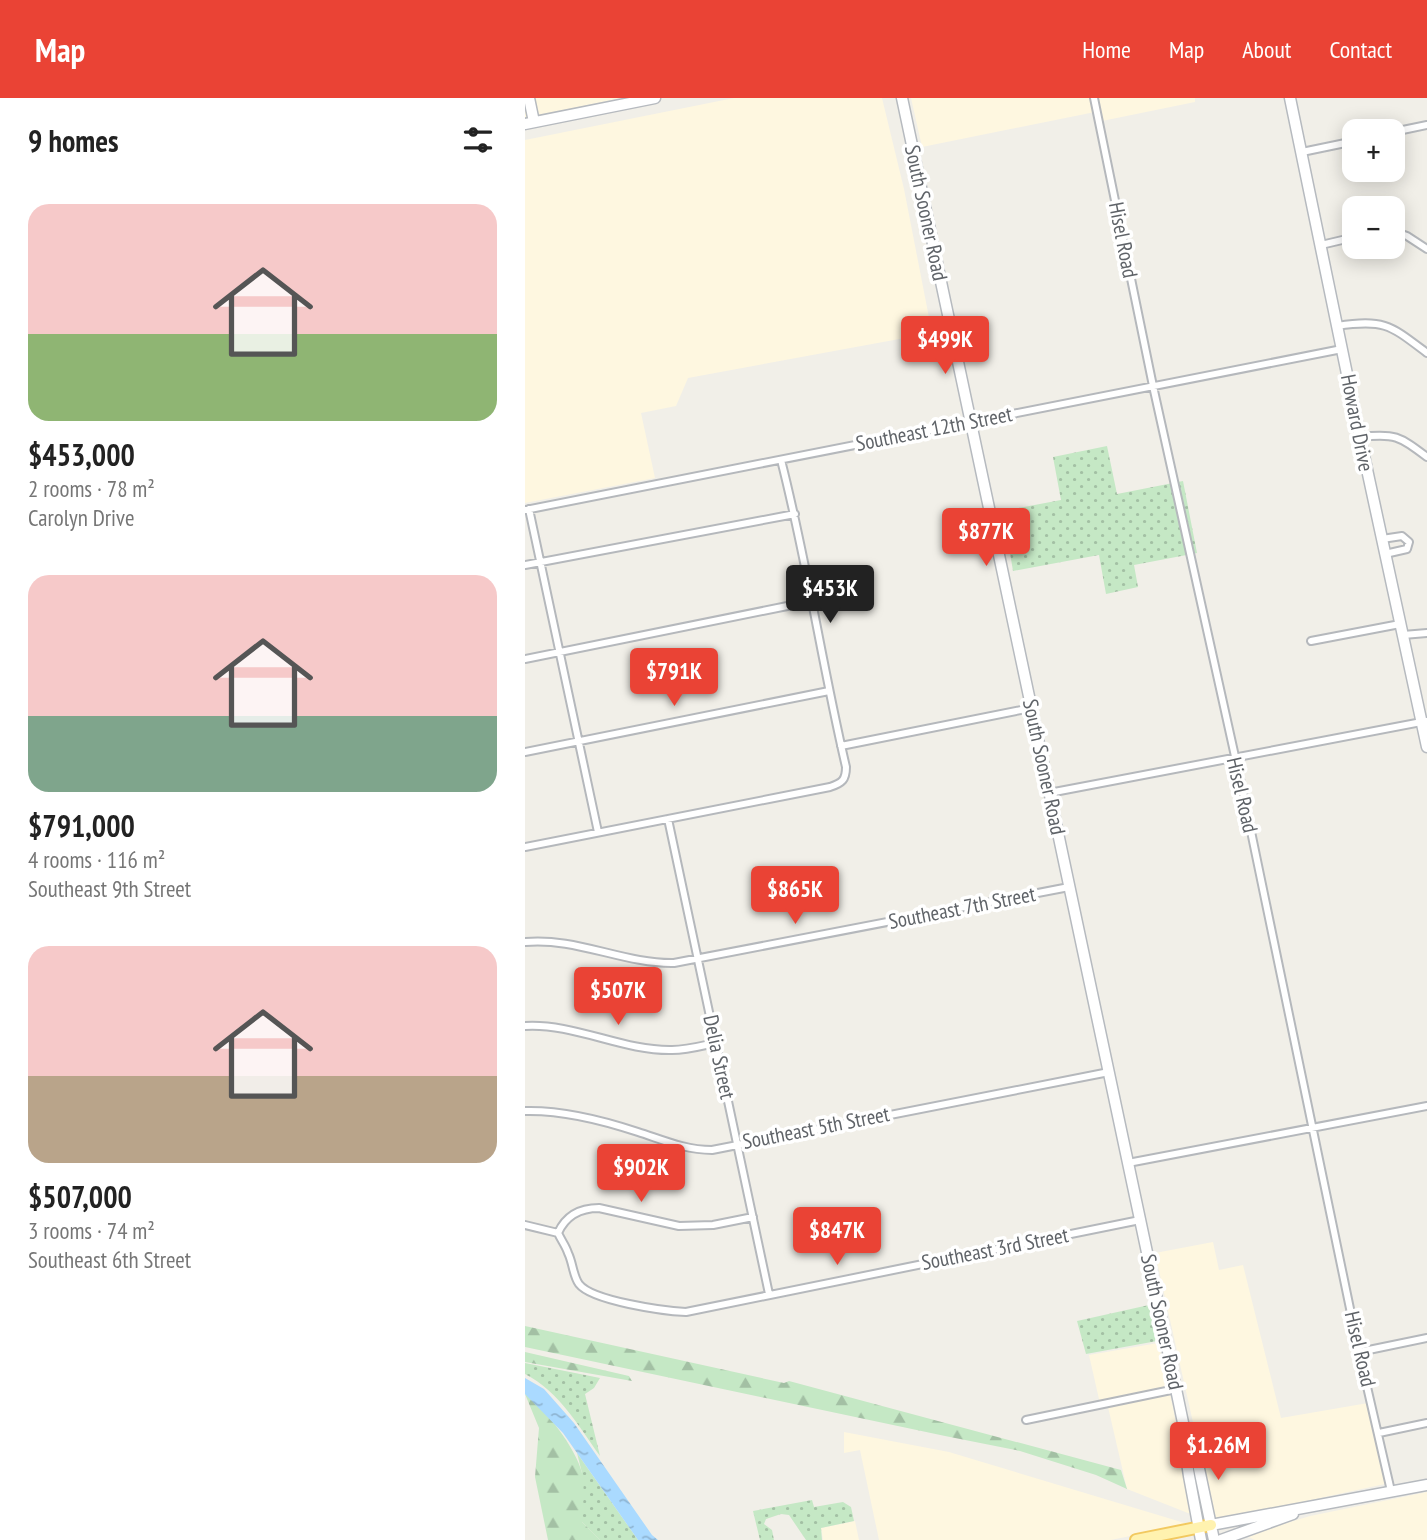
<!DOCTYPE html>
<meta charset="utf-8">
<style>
:root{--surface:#fff;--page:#f6f6f6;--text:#222;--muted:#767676;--accent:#ea4335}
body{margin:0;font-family:"PT Sans Narrow",sans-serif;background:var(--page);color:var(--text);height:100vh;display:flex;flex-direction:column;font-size:26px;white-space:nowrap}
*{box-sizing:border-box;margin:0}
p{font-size:23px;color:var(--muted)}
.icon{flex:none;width:38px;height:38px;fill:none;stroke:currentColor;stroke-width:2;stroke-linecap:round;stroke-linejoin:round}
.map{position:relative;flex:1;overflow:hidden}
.drawer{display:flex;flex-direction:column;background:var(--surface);width:525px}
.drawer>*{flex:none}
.fabs{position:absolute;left:817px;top:21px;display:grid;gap:14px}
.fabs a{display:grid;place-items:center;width:63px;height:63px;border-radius:14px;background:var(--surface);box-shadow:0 4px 18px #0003;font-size:35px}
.price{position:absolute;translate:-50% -60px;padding:0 16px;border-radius:7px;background:var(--accent);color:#fff;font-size:23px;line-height:46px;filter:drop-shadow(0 2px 4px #0008)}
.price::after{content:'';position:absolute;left:50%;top:42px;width:21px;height:16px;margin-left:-10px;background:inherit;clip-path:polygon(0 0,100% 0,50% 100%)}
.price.active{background:#222;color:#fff}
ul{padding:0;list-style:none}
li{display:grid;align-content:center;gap:14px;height:371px;padding:0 28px}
li span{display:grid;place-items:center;height:217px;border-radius:21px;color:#555}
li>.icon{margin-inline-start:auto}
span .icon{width:126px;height:126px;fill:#fffc;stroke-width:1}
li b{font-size:30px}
h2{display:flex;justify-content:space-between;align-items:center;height:84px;padding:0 28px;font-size:30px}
header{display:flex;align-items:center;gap:42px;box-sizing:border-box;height:98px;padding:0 35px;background:var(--accent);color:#fff}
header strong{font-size:33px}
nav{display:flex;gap:38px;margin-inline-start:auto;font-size:24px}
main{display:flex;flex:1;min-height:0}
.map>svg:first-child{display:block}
.commercial{fill:#fef7e0}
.grass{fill:url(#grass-dots)}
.forest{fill:url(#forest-firs)}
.water{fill:url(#water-ripples)}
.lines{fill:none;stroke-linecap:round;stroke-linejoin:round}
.street-casing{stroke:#b5b8bc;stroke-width:10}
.secondary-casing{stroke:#b6babf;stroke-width:13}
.primary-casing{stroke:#f2c960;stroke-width:14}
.street{stroke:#fff;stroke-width:6}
.secondary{stroke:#fff;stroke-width:10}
.primary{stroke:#fff2af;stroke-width:10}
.labels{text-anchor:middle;stroke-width:7;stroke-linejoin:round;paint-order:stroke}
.street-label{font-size:21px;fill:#5f6368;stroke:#fff}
</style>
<header>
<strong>Map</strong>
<nav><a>Home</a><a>Map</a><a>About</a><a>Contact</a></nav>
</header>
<main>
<section class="drawer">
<h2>9 homes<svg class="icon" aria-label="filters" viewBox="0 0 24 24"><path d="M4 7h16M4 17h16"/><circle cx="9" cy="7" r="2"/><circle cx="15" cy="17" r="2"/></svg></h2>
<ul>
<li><span style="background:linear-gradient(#f6c9c9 60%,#8fb573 0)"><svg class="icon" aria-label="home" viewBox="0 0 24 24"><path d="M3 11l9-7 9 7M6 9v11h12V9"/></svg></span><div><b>$453,000</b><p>2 rooms · 78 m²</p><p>Carolyn Drive</p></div></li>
<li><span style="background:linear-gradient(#f6c9c9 65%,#7fa58c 0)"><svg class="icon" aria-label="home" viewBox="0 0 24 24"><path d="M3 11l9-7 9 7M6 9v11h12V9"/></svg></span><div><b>$791,000</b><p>4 rooms · 116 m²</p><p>Southeast 9th Street</p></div></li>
<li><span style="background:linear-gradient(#f6c9c9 60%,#b9a48a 0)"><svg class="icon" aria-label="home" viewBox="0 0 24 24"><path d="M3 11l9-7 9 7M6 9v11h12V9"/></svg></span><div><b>$507,000</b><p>3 rooms · 74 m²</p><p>Southeast 6th Street</p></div></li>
</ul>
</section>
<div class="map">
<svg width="902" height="1442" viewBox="0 0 902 1442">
<defs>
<pattern id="grass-dots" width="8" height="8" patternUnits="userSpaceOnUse" patternTransform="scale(1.75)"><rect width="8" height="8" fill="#c5e8c5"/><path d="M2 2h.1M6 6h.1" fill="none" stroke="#a3c0a4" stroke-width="1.8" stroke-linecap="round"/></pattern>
<pattern id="forest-firs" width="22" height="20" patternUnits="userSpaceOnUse" patternTransform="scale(1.75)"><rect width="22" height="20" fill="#c5e8c5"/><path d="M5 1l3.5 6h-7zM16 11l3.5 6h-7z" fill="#a3c0a4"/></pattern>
<pattern id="water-ripples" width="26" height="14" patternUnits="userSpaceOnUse" patternTransform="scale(1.75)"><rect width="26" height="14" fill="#aadaff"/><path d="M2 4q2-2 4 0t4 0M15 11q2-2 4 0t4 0" fill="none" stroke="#8eb4d2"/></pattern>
</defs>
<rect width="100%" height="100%" fill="#f1efe8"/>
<path class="commercial" d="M 0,0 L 96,0 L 0,20 Z
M 209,0 L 357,0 L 379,91 L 407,235 L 163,280 L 151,308 L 116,315 L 130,380 L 0,405 L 0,42 Z
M 386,0 L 670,0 L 670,4 L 577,23 L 575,13 L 397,49 Z
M 688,1144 L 694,1172 L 718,1167 L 756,1320 L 843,1305 L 860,1386 L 698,1421 L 693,1421 L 689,1418 L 630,1155 Z
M 633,1245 L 648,1310 L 668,1417 L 602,1391 L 583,1309 L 576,1310 L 564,1257 Z
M 319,1334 L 424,1354 L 663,1426 L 586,1442 L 354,1442 L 335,1352 L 319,1355 Z
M 902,1394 L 902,1442 L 730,1442 L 723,1439 L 742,1431 L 785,1418 Z
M 330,1423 L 334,1442 L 298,1442 L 296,1430 Z"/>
<path class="grass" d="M 582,348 L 592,396 L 658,383 L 672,455 L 609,467 L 613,489 L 581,496 L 574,457 L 488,473 L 478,413 L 536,402 L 528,359 Z
M 624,1207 L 632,1243 L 561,1256 L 552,1223 Z
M 0,1265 L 75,1280 L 69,1290 L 60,1296 L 75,1358 C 54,1329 34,1293 0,1276 Z
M 52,1355 L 113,1442 L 75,1442 L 57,1424 L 57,1375 Z
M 287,1402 L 289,1409 L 318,1404 L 326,1409 L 329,1423 L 296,1430 L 297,1442 L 281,1442 L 264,1417 L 256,1416 L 241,1421 L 239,1426 L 247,1432 L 249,1442 L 235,1442 L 228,1413 Z"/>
<path class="forest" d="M 0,1228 L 259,1285 L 264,1283 L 596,1372 L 602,1391 L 571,1377 L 495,1353 L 420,1338 L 0,1249 Z
M 0,1254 L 104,1278 L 107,1283 L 0,1264 Z
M 0,1296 C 19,1308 52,1352 57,1375 C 60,1390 58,1408 57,1424 L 75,1442 L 23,1442 L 10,1379 L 14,1330 Z"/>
<path class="water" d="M 0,1280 L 19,1291 L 49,1325 L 127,1437 L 133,1442 L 113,1442 L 38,1335 L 0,1296 Z"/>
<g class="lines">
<g class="street-casing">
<path id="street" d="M 569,0 L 628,288 L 717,690 L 834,1254 L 866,1393
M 868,34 L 902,27
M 777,54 L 830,43
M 868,133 L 882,138 L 902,151
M 796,147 L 830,139
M 812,228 C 860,221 865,227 902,255
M 835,339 C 870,335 874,338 902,359
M 4,411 L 73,734
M 0,412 L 817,251
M 857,441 L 877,438 L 884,444 L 882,451 L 860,456
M 0,467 L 270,416
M 878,537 L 902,535
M 786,543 L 875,526
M 0,561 L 287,503
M 316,648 L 506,610
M 0,654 L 304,593
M 524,695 L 902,623
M 143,721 L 244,1196
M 0,749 L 305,689 C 317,685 321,682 321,669 C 297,567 282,463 256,362
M 0,844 C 51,839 99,866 149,865 L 544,789
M 0,928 C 50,925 97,953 147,952 C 162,952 176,948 190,945
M 0,1013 C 38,1012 77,1022 113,1034 C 138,1042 160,1052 187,1052 L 584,974
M 603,1065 L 902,1008
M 0,1127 L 33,1135
M 33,1135 C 36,1142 41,1148 43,1155 C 48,1165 48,1178 54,1186 C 67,1203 139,1213 161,1214 L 615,1122
M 33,1135 C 41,1117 55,1110 74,1110 L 154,1128 L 188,1127 L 228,1119
M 834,1254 L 902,1240
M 501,1322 L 651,1291
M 854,1335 L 902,1325"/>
</g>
<g class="secondary-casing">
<path id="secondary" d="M 4,0 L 9,24
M 377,0 L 651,1291 L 661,1339 L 660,1351 L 664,1378 L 676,1442
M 765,0 L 835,339 L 902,649
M 0,26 L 130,0
M 661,1339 L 672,1361 L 689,1442
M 686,1427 L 902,1387
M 696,1442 L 768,1416"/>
</g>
<g class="primary-casing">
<path id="primary" d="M 611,1442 L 686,1427"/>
</g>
<use href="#street" class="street"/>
<use href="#secondary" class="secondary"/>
<use href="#primary" class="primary"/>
</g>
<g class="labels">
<g class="street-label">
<text transform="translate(401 115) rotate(78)" y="7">South Sooner Road</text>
<text transform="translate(598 142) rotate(79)" y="7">Hisel Road</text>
<text transform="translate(832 325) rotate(79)" y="7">Howard Drive</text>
<text transform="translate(409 331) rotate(-11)" y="7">Southeast 12th Street</text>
<text transform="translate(519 669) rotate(78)" y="7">South Sooner Road</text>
<text transform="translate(717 697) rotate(77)" y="7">Hisel Road</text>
<text transform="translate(437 810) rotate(-11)" y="7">Southeast 7th Street</text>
<text transform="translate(194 959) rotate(78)" y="7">Delia Street</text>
<text transform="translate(291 1030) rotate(-11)" y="7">Southeast 5th Street</text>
<text transform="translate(470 1151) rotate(-11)" y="7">Southeast 3rd Street</text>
<text transform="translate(637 1224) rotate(78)" y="7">South Sooner Road</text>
<text transform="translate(835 1251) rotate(77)" y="7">Hisel Road</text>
</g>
</g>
</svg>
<div class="fabs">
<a>+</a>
<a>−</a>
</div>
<b class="price" style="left:420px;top:278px">$499K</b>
<b class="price" style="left:461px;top:470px">$877K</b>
<b class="price active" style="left:305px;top:527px">$453K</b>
<b class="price" style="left:149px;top:610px">$791K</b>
<b class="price" style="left:270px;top:828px">$865K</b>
<b class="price" style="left:93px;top:929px">$507K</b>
<b class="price" style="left:116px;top:1106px">$902K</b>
<b class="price" style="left:312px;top:1169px">$847K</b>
<b class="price" style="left:693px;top:1384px">$1.26M</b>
</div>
</main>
